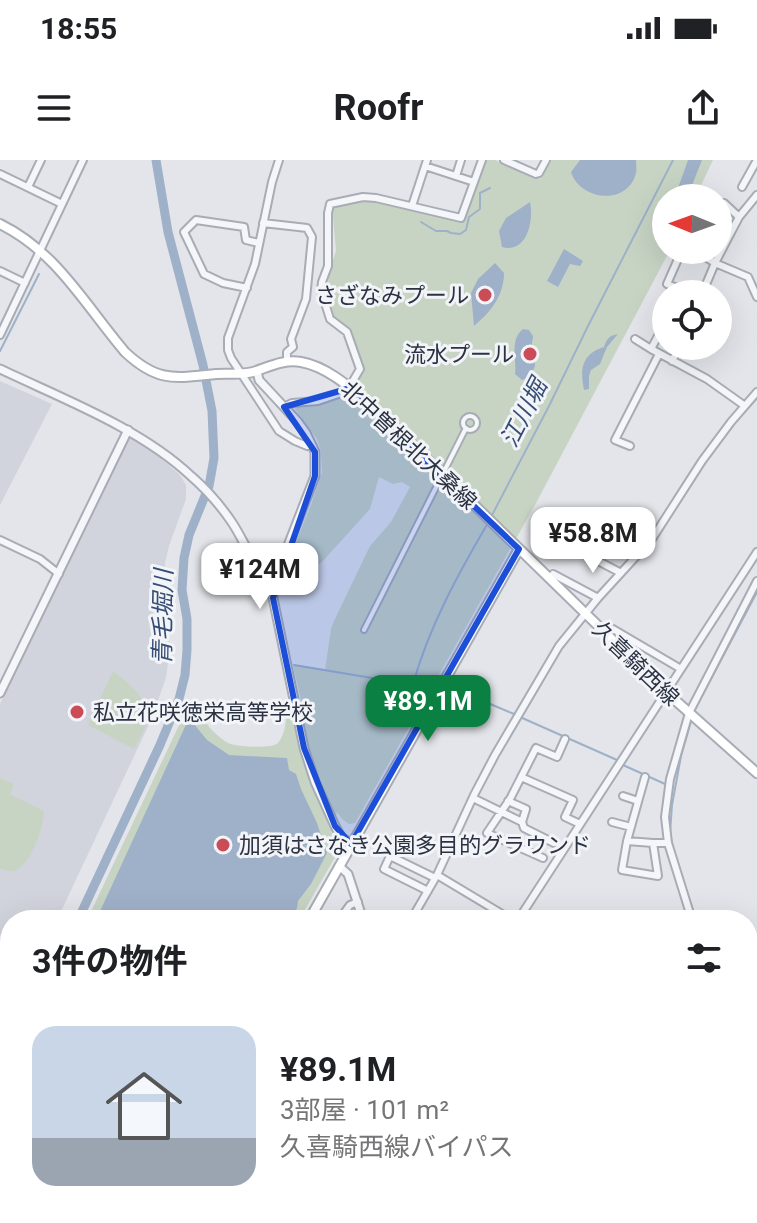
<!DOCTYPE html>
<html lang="ja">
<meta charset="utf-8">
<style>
:root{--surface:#fff;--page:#f2f2f2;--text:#202124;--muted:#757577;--line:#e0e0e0;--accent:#0b8043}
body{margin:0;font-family:Roboto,"Noto Sans JP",sans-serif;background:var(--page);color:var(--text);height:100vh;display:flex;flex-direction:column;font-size:30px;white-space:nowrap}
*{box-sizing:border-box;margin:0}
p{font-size:26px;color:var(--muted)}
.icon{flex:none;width:44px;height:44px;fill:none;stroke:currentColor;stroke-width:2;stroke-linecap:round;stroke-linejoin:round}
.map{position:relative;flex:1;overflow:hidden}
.panel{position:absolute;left:0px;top:750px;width:758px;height:314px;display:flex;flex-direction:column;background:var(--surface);border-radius:32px 32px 0 0;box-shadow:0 8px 32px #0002}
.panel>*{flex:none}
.needle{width:52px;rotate:271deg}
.tools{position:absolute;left:652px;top:24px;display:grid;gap:16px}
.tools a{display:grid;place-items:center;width:80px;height:80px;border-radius:50%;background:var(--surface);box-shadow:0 8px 32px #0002;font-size:40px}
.price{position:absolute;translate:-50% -68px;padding:0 18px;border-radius:16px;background:#fff;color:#222;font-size:26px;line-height:52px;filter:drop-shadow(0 2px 4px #0008)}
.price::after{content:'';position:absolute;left:50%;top:48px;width:24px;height:18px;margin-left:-12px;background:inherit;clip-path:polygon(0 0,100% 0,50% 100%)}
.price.selected{background:var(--accent);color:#fff}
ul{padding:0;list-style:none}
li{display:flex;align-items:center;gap:24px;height:200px;padding:0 32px}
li+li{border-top:2px solid var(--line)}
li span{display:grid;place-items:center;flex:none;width:224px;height:160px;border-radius:24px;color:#555}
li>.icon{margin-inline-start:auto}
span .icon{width:96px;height:96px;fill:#fffc;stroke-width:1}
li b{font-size:34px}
h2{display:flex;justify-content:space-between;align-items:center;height:96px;padding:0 32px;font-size:34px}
.status{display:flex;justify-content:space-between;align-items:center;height:56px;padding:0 40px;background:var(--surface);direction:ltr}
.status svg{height:22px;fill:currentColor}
header{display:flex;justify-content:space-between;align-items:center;height:104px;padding:0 32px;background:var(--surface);font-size:36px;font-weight:700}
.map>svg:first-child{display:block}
.built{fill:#d1d4dc}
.green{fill:#c7d4c4}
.water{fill:#9fb1c9}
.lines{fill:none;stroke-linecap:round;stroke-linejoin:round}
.stream{stroke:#9fb1c9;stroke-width:2}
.river{stroke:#9fb1c9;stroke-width:9}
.pedestrian-casing{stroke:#a8acb4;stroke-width:8}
.minor-casing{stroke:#a8acb4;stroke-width:10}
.tertiary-casing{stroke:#a8acb4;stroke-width:11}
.secondary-casing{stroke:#a8acb4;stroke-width:12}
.pedestrian{stroke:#f5f6f9;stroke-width:4}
.minor{stroke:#f5f6f9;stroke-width:6}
.tertiary{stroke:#f5f6f9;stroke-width:7}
.secondary{stroke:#fff;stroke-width:8}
.marked{fill:#1d4ed8;fill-opacity:0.2;stroke:#1d4ed8;stroke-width:6;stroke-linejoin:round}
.poi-dot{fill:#cb4c57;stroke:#f2f4f8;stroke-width:3}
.labels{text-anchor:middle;stroke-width:6;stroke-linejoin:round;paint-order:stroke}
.poi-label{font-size:22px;fill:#2b3242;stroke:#f2f4f8;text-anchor:end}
.street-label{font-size:22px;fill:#2b3242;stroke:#f2f4f8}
.water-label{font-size:24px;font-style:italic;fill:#364e75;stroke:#f2f4f8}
</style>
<div class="status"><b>18:55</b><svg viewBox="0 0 49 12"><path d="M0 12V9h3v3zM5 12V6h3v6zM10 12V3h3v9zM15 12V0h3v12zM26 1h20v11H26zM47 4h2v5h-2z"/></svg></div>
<header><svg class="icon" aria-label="menu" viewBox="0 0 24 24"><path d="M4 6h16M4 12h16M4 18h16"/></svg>Roofr<svg class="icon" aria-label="share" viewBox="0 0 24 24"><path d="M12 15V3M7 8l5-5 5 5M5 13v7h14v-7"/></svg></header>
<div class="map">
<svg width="757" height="1063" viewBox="0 0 757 1063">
<rect width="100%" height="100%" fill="#e3e5ea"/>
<path class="built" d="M 0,221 L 52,244 L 0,345 Z
M 129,277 L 145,285 L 164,301 L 180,315 L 186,325 L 186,339 L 169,386 L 165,403 L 166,446 L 170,486 L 166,518 L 151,560 L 57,760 L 10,760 L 10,812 L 0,807 L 0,544 Z"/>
<path class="green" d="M 484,0 L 495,0 L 540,19 L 551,0 L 713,0 L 695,38 L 666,38 L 666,90 L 670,90 L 535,345 L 355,663 L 349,664 L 342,659 L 337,652 L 331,671 L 338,692 L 299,760 L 87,760 L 190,542 C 200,548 203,562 213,571 C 217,575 223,580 228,583 C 236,587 272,589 278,583 C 285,575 286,561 287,552 L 304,552 L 293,506 L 325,510 L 331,469 L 334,461 L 370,386 L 391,362 L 410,327 L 402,322 L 393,324 L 379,317 L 370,349 L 360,360 L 322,402 L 279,429 L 278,426 L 311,345 L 322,313 L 321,292 L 317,279 L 293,246 L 315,244 L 348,233 L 362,209 L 349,171 L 335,160 L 329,137 L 328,115 L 336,91 L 332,46 L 336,44 L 341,45 L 361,40 L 391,42 L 462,63 Z
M 113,511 C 129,523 153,542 146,565 C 143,573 138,581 134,589 L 88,565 Z
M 0,618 L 14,624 L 10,634 L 44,651 C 44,666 32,701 18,709 C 12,713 6,711 0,708 Z"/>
<path class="water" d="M 580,0 L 636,0 C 636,4 637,9 636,13 C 628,46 580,41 571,12 Z
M 688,0 L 702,0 L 687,38 L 669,38 L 678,28 Z
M 530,42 C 534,61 527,94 502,87 L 499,71 L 506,58 Z
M 564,89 L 583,101 L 580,106 L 570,104 L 558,127 L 547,121 Z
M 495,103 L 504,113 C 504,135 491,152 474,166 L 471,133 L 478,119 Z
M 523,169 L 529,170 L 533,176 C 533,183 529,188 534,194 L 535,206 L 530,218 L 522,220 L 515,214 C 517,199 509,180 523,169 Z
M 618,174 L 607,187 L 600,204 L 591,210 L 589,216 L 589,229 L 584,230 C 580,210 581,194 604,187 C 607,178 609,176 618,174 Z
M 189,558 L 207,580 L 229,595 L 287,598 L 289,610 L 296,614 L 301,629 L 317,663 L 327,693 L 311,724 L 298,741 L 297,748 L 290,760 L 96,760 Z
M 10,937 L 10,1054 L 100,1054 L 94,1063 L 0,1063 L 0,957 Z"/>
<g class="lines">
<path class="stream" d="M 421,62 L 436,71 L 447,71 L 451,73 L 460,74 L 466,70 L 469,57 L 480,49 L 480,33 L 490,28
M 0,191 L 39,114
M 491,357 L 549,246 L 588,166 L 673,0
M 294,505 L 432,528
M 413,524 C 429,467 458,414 488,363
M 448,531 L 469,535 L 514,554
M 694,551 L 757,432
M 520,557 L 617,600
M 691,561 L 681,596 L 672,645 L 670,673 L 673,689 L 696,760
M 623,605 L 665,624
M 402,1063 L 404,1054"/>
<path class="river" d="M 78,760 L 160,585 L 179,539 L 185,515 L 187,490 L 187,459 L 182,430 L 184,398 L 189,375 L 209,326 L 214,298 L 212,251 L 203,205 L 168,72 L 156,0
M 0,919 L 10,898"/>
<g class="pedestrian-casing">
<path id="pedestrian" d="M463 263a7 7 0 1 1 14 0a7 7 0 1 1-14 0Z
M 364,470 L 466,268"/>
</g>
<g class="minor-casing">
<path id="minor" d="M 279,0 L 272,22 L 255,104 L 228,178 L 228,190 L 231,198 L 279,271 L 295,281 L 307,286 L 312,285
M 504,0 L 536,14 L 539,13 L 546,0
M 425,6 L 474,22
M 0,14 L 62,44
M 456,16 L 461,0
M 28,27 L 41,0
M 742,27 L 757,0
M 412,46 L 427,0
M 718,56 L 724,43 L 739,57
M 263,63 L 307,68 L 312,77 L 306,139 L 291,179 L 293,187 L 287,192 L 287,202
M 701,90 L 699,93 L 715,103 L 748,117 L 757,137
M 0,111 L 25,123
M 247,128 L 223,123 L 204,114 L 184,72 L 196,60 L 244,67 L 246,80 L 259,83
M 679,134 L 682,130 L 667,124 L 682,90
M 702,134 L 715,103 L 739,57 L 757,35
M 666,161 L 651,189 L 707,219 L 745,246
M 0,175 L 83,0
M 635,179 L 651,189
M 672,201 L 680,186
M 284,247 L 292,243 L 318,241 L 347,231 L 360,209 L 347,172 L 330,159 L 321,130 L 322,122 L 328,106 L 328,53 L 330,44 L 363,37 L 376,38 L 461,58 L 482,0
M 630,286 L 615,280 L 659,194
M 0,380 L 40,399 L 59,414
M 581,392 L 621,413
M 553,414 L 598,438
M 607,475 L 613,469 L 681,509
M 521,617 L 573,640 L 565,657 L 580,664
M 645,617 L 627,681 L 622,710 L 658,716 L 653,683 L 668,683
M 623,636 L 638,641
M 473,638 L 522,662 L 524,668 L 554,683
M 508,641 L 526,649 L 522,662
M 612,662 L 631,667
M 627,681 L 653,683
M 543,698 L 487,673 L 510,639 L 536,588 L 557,597 L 565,579
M 437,715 L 512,760
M 428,731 L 384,709 L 390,696 L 435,718
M 339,760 L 350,745 L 358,742
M 411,760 L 437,715 L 474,635 L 495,595 L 559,486 L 598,438 L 652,379 L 702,301 L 731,262 L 757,232
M 518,760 L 757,392
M 692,760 L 668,683 L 665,657 L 670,619 L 689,553 L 757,421
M 748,1042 L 757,1047
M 177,1054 L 188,1062
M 296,1055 L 306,1063
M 398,1063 L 400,1054
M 478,1063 L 481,1054
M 558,1063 L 563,1054"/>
</g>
<g class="tertiary-casing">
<path id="tertiary" d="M 0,209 C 63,239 140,268 191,316 C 206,329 220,345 231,361 C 245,381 252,408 275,419
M 257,211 L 259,220 L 298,262 L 306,273 L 315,292 L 315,316 L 275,419 L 273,438 L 304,588 L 315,622 L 335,666 L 341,677 L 351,684
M 0,533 L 128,270
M 339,706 L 348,714 L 363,760
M 748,994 L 757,976
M 627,1054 L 638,1063
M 709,1063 L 714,1054"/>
</g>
<g class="secondary-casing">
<path id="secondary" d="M 0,64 C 57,92 85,145 125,192 C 158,223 175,218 216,214 C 228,213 241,215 253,212 C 269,207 283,199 301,202 C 330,207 356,233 378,251 L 666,532 L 757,613
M 309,760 L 519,389
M 115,1063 L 122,1054"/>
</g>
<use href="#pedestrian" class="pedestrian"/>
<use href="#minor" class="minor"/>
<use href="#tertiary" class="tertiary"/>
<use href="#secondary" class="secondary"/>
</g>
<path class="marked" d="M 350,228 L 519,389 L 351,684 L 335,666 L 304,588 L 273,438 L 315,316 L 315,292 L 284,247 Z"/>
<g class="poi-dot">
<circle cx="485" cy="135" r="8"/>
<circle cx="530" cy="194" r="8"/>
<circle cx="77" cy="552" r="8"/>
<circle cx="223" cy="685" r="8"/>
</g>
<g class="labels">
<g class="poi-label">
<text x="469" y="143">さざなみプール</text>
<text x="514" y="202">流水プール</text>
<text x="93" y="560" text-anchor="start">私立花咲徳栄高等学校</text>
<text x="239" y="693" text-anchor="start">加須はさなき公園多目的グラウンド</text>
</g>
<g class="street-label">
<text transform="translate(409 285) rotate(43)" y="8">北中曽根北大桑線</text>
<text transform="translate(636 503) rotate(44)" y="8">久喜騎西線</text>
</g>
<g class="water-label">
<text transform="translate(524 253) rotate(-63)" y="8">江川堀</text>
<text transform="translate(163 457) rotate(-89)" y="8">青毛堀川</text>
</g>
</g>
</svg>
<div class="tools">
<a><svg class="needle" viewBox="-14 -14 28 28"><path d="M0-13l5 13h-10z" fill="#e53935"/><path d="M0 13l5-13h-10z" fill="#757577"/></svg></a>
<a><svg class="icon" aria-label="locate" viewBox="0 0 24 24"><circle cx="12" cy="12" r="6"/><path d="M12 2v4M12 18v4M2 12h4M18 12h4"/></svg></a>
</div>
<b class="price" style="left:593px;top:415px">¥58.8M</b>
<b class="price" style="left:260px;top:451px">¥124M</b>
<b class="price selected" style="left:428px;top:583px">¥89.1M</b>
<section class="panel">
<h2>3件の物件<svg class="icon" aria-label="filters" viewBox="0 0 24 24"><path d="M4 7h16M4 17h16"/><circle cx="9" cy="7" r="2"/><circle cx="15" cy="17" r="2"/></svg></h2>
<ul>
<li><span style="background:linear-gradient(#c9d6e8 70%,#9aa5b1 0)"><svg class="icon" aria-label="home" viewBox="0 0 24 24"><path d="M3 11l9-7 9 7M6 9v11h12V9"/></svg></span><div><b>¥89.1M</b><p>3部屋 · 101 m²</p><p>久喜騎西線バイパス</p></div></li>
</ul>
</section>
</div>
